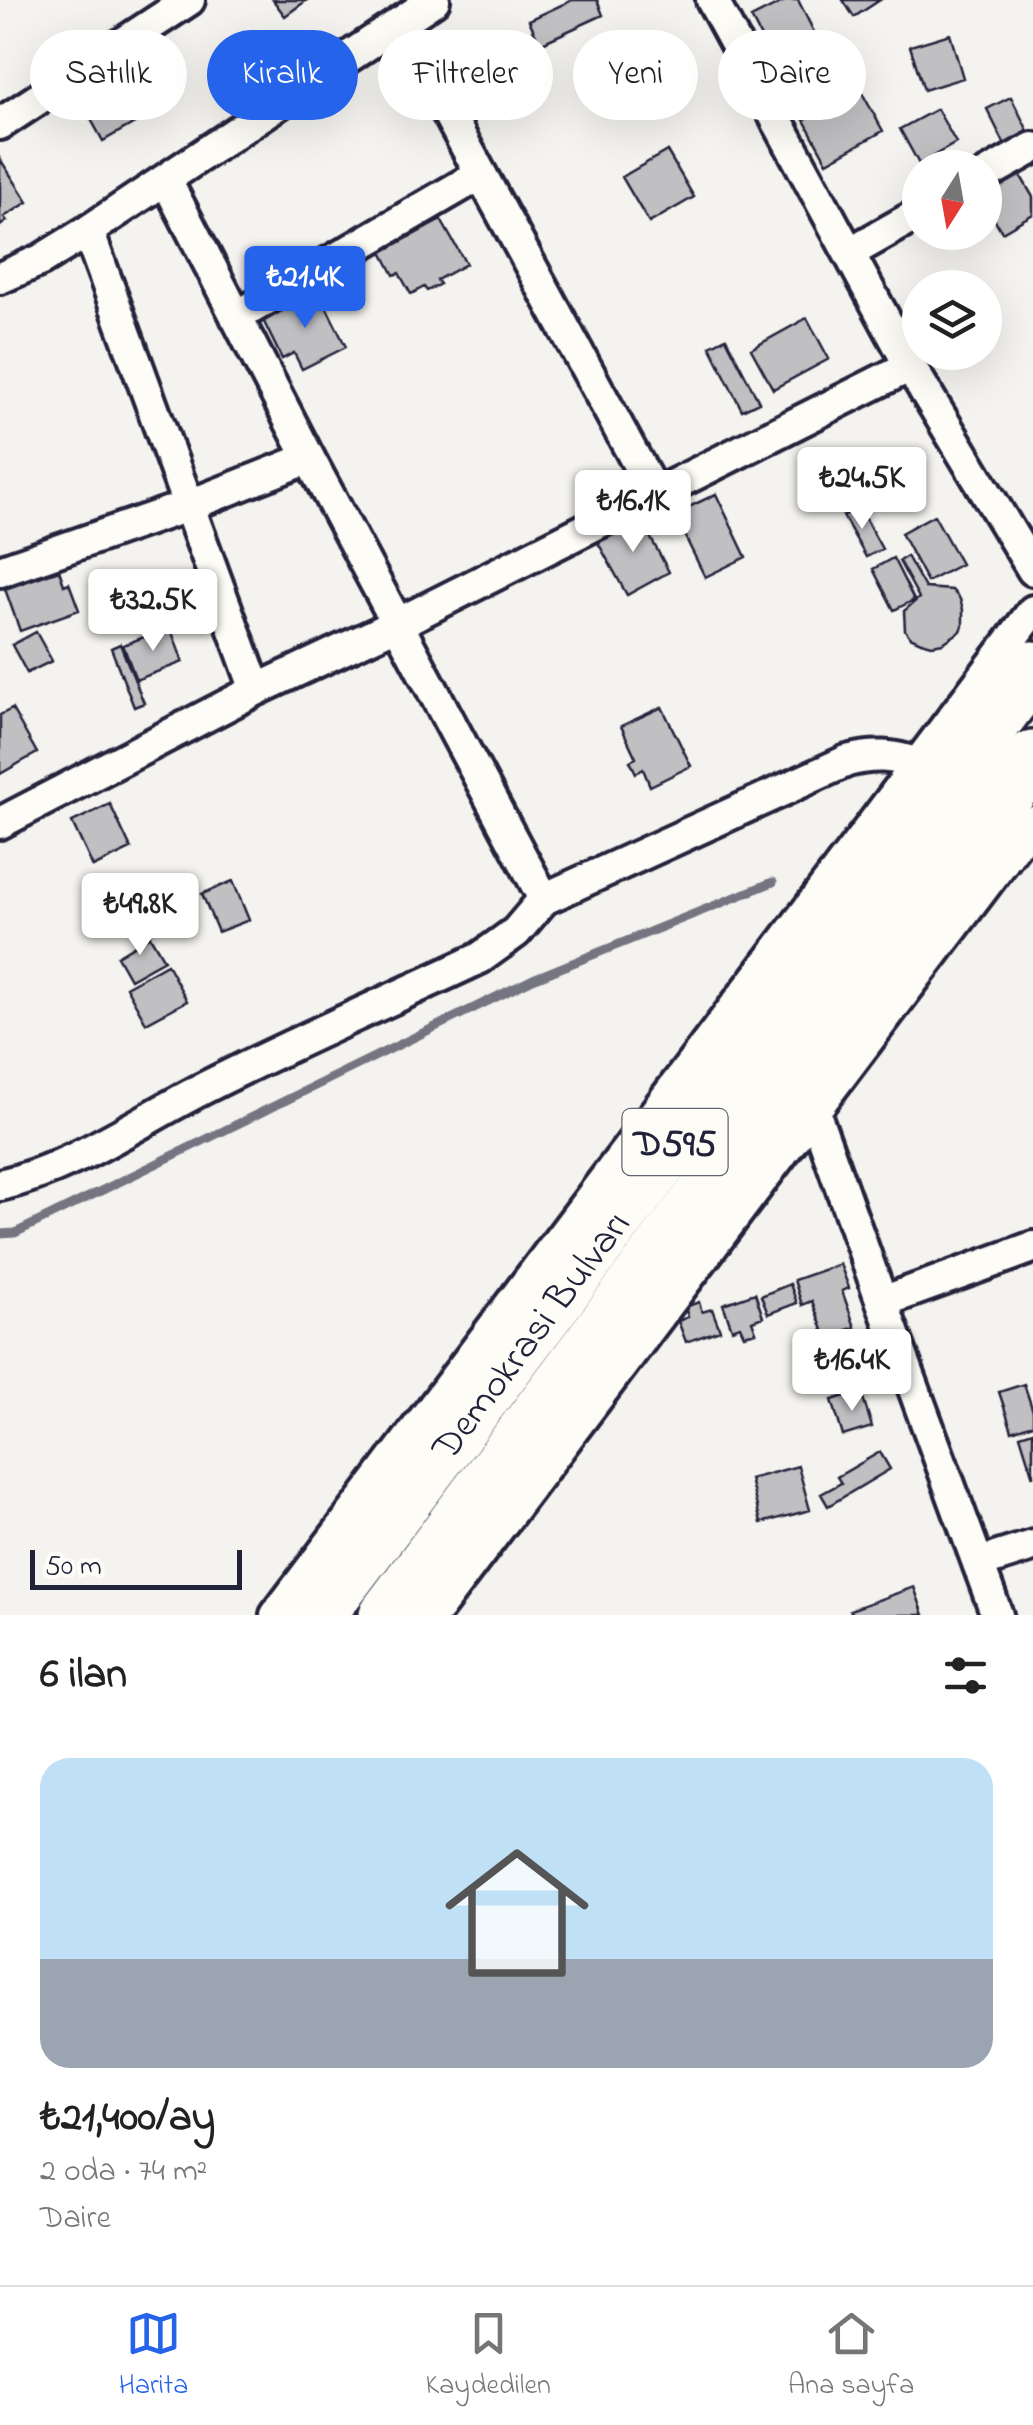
<!DOCTYPE html>
<html lang="tr">
<meta charset="utf-8">
<style>
:root{--surface:#fff;--page:#f6f6f6;--text:#222;--muted:#767676;--line:#e0e0e0;--accent:#2563eb}
body{margin:0;font-family:"Indie Flower",sans-serif;background:var(--page);color:var(--text);height:100vh;display:flex;flex-direction:column;font-size:38px;white-space:nowrap}
*{box-sizing:border-box;margin:0}
p{font-size:32px;color:var(--muted)}
.icon{flex:none;width:55px;height:55px;fill:none;stroke:currentColor;stroke-width:2;stroke-linecap:round;stroke-linejoin:round}
.map{position:relative;height:1615px;overflow:hidden}
.drawer{display:flex;flex-direction:column;background:var(--surface);flex:1}
.drawer>*{flex:none}
.banner{position:absolute;left:30px;top:30px;width:975px;height:90px;display:flex;gap:20px}
.needle{width:65px;rotate:191deg}
.fabs{position:absolute;left:902px;top:150px;display:grid;gap:20px}
.fabs a{display:grid;place-items:center;width:100px;height:100px;border-radius:50%;background:var(--surface);box-shadow:0 10px 40px #0002;font-size:50px}
.scale{position:absolute;left:30px;bottom:25px;width:212px;box-sizing:border-box;padding-left:10px;border:5px solid #22223b;border-top:0;font-size:28px;line-height:35px;white-space:nowrap;color:#22223b;-webkit-text-stroke:8px #fdfcf7;paint-order:stroke}
.price{position:absolute;translate:-50% -85px;padding:0 22px;border-radius:10px;background:#fff;color:#222;font-size:32px;line-height:65px;filter:drop-shadow(0 2px 5px #0008)}
.price::after{content:'';position:absolute;left:50%;top:60px;width:30px;height:22px;margin-left:-15px;background:inherit;clip-path:polygon(0 0,100% 0,50% 100%)}
.price.on{background:var(--accent);color:#fff}
ul{padding:0;list-style:none}
li{display:grid;align-content:center;gap:20px;height:530px;padding:0 40px}
li+li{border-top:2px solid var(--line)}
li span{display:grid;place-items:center;height:310px;border-radius:30px;color:#555}
li>.icon{margin-inline-start:auto}
span .icon{width:180px;height:180px;fill:#fffc;stroke-width:1}
li b{font-size:42px}
h2{display:flex;justify-content:space-between;align-items:center;height:120px;padding:0 40px;font-size:42px}
.chip{padding:0 35px;border-radius:45px;background:var(--surface);box-shadow:0 10px 40px #0002;font-size:35px;line-height:90px}
.chip.on{background:var(--accent);color:#fff}
.menu{display:flex;justify-content:space-around;align-items:center;height:140px;border-top:2px solid var(--line);background:var(--surface);font-size:28px;color:var(--muted)}
.menu a{display:grid;justify-items:center;gap:5px}
.menu .on{color:var(--accent)}
.map>svg:first-child{display:block}
.lines{fill:none;stroke-linecap:round;stroke-linejoin:round}
.stream{stroke:#757582;stroke-width:9}
.building{fill:#c0bfc2;stroke:#22223b;stroke-width:2.5}
.street-casing{stroke:#22223b;stroke-width:38}
.highway-casing{stroke:#22223b;stroke-width:62}
.street{stroke:#fdfcf7;stroke-width:30}
.highway{stroke:#fdfcf7;stroke-width:55}
.labels{text-anchor:middle;stroke-width:8;stroke-linejoin:round;paint-order:stroke}
.shield{fill:#fdfcf7;stroke:#646373;stroke-width:2.5}
.shield-label{font-size:38px;font-weight:bold;fill:#22223b}
.street-label{font-size:40px;fill:#22223b;stroke:#fdfcf7}
</style>
<div class="map">
<svg width="1033" height="1615" viewBox="0 0 1033 1615">
<rect width="100%" height="100%" fill="#f4f3ef"/>
<filter id="ink" filterUnits="userSpaceOnUse"><feTurbulence type="fractalNoise" baseFrequency=".01" numOctaves="2"/><feDisplacementMap in="SourceGraphic" scale="20" xChannelSelector="R" yChannelSelector="G"/><feConvolveMatrix kernelMatrix="1 2 1 2 8 2 1 2 1" color-interpolation-filters="sRGB"/></filter>
<g filter="url(#ink)">
<g class="lines">
<path class="stream" d="M 0,1234 L 15,1233 L 533,979 L 773,882"/>
</g>
<path class="building" d="M 273,0 L 307,0 L 285,16 Z
M 572,0 L 597,0 L 603,15 L 540,44 L 529,20 Z
M 787,0 L 798,0 L 829,62 L 785,84 L 751,18 Z
M 843,0 L 880,0 L 854,17 Z
M 950,34 L 963,78 L 924,90 L 910,46 Z
M 111,75 L 138,121 L 103,141 L 77,94 Z
M 860,89 L 883,131 L 827,162 L 804,120 Z
M 1011,97 L 1033,141 L 1010,155 L 987,109 Z
M 937,109 L 956,143 L 919,164 L 900,129 Z
M 667,151 L 694,197 L 649,223 L 622,177 Z
M 0,159 L 28,202 L 4,217 L 7,221 L 0,226 Z
M 1019,173 L 1033,197 L 1033,214 L 1002,232 L 985,203 L 985,192 Z
M 441,220 L 466,264 L 437,280 L 440,284 L 427,291 L 424,287 L 411,294 L 399,273 L 394,275 L 382,252 Z
M 319,292 L 346,347 L 302,369 L 294,353 L 282,359 L 263,320 Z
M 807,318 L 829,359 L 773,389 L 751,349 Z
M 726,338 L 759,402 L 742,410 L 710,346 Z
M 716,494 L 746,557 L 705,577 L 674,514 Z
M 859,507 L 882,549 L 866,557 L 843,516 Z
M 934,515 L 961,564 L 927,582 L 901,533 Z
M 639,516 L 669,572 L 627,595 L 596,539 Z
M 907,556 L 925,588 L 952,590 L 960,599 L 963,610 L 963,626 L 961,631 L 943,643 L 932,645 L 921,642 L 910,637 L 905,630 L 904,611 L 919,598 L 899,561 Z
M 893,558 L 914,600 L 894,610 L 873,569 Z
M 59,570 L 64,585 L 69,583 L 79,610 L 20,631 L 5,589 Z
M 170,627 L 183,662 L 136,680 L 123,645 Z
M 36,632 L 52,661 L 27,673 L 12,645 Z
M 120,644 L 144,703 L 134,707 L 111,648 Z
M 662,707 L 691,766 L 650,786 L 643,769 L 636,773 L 630,761 L 636,758 L 621,726 Z
M 12,709 L 37,753 L 0,774 L 0,715 Z
M 110,804 L 131,849 L 93,867 L 72,822 Z
M 233,881 L 249,920 L 218,932 L 202,894 Z
M 150,936 L 164,960 L 130,979 L 117,956 Z
M 167,964 L 187,1001 L 146,1023 L 126,987 Z
M 840,1264 L 849,1288 L 842,1291 L 855,1327 L 826,1338 L 812,1301 L 802,1305 L 794,1280 Z
M 790,1284 L 797,1303 L 768,1314 L 761,1296 Z
M 755,1293 L 763,1317 L 752,1321 L 756,1332 L 744,1335 L 740,1326 L 732,1329 L 723,1304 Z
M 699,1302 L 702,1312 L 712,1309 L 720,1330 L 686,1342 L 678,1321 L 688,1317 L 685,1307 Z
M 1024,1384 L 1033,1411 L 1033,1424 L 1012,1431 L 999,1392 Z
M 861,1391 L 872,1427 L 843,1436 L 832,1400 Z
M 1033,1431 L 1033,1477 L 1020,1435 Z
M 880,1452 L 890,1469 L 828,1506 L 821,1494 L 841,1483 L 837,1477 Z
M 798,1466 L 810,1510 L 761,1523 L 750,1479 Z
M 914,1587 L 924,1615 L 852,1615 L 850,1610 Z"/>
<g class="lines">
<g class="street-casing">
<path id="street" d="M 712,0 L 910,366 L 1033,570
M 399,23 L 655,495
M 0,124 L 189,0
M 985,175 L 1033,148
M 166,180 L 309,458 L 544,899
M 88,231 L 256,690
M 851,252 L 920,213
M 0,278 L 41,260 L 88,231 L 434,0
M 236,317 L 481,174
M 0,571 L 190,505 L 309,458
M 0,823 L 256,690 L 397,624 L 910,366
M 814,1111 L 882,1302
M 0,1185 C 75,1168 140,1120 208,1086 C 297,1041 389,1001 480,958 L 516,932 L 544,899 L 847,761 C 873,754 893,755 918,764
M 979,1563 L 1033,1546
M 276,1615 L 1033,611
M 433,1615 L 1033,822
M 997,1615 L 882,1302 L 1033,1247"/>
</g>
<g class="highway-casing">
<g id="highway">
<path id="s1" d="M 317,1615 L 1033,669"/>
<path d="M 387,1615 L 1033,758"/>
</g>
</g>
<use href="#street" class="street"/>
<use href="#highway" class="highway"/>
</g>
</g>
<g class="labels">
<rect class="shield" x="622.5" y="1109" width="105" height="66" rx="8"/>
<g class="shield-label">
<text x="675" y="1155">D595</text>
</g>
<g class="street-label">
<text dy="14" stroke="none"><textPath href="#s1" startOffset="352">Demokrasi Bulvarı</textPath></text>
</g>
</g>
</svg>
<div class="fabs">
<a><svg class="needle" viewBox="-14 -14 28 28"><path d="M0-13l5 13h-10z" fill="#e53935"/><path d="M0 13l5-13h-10z" fill="#767676"/></svg></a>
<a><svg class="icon" aria-label="layers" viewBox="0 0 24 24"><path d="M12 4l9 5-9 5-9-5zM3 14l9 5 9-5"/></svg></a>
</div>
<div class="scale">50 m</div>
<b class="price on" style="left:305px;top:331px">₺21.4K</b>
<b class="price" style="left:862px;top:532px">₺24.5K</b>
<b class="price" style="left:633px;top:555px">₺16.1K</b>
<b class="price" style="left:153px;top:654px">₺32.5K</b>
<b class="price" style="left:140px;top:958px">₺49.8K</b>
<b class="price" style="left:852px;top:1414px">₺16.4K</b>
<div class="banner">
<a class="chip">Satılık</a>
<a class="chip on">Kiralık</a>
<a class="chip">Filtreler</a>
<a class="chip">Yeni</a>
<a class="chip">Daire</a>
</div>
</div>
<section class="drawer">
<h2>6 ilan<svg class="icon" aria-label="filters" viewBox="0 0 24 24"><path d="M4 7h16M4 17h16"/><circle cx="9" cy="7" r="2"/><circle cx="15" cy="17" r="2"/></svg></h2>
<ul>
<li><span style="background:linear-gradient(#bfe0f5 65%,#9aa5b1 0)"><svg class="icon" aria-label="home" viewBox="0 0 24 24"><path d="M3 11l9-7 9 7M6 9v11h12V9"/></svg></span><div><b>₺21,400/ay</b><p>2 oda · 74 m²</p><p>Daire</p></div></li>
</ul>
</section>
<nav class="menu">
<a class="on"><svg class="icon" aria-label="map" viewBox="0 0 24 24"><path d="M3 6l6-2 6 2 6-2v14l-6 2-6-2-6 2zM9 4v14M15 6v14"/></svg>Harita</a>
<a><svg class="icon" aria-label="saved" viewBox="0 0 24 24"><path d="M7 4h10v16l-5-4-5 4z"/></svg>Kaydedilen</a>
<a><svg class="icon" aria-label="home" viewBox="0 0 24 24"><path d="M3 11l9-7 9 7M6 9v11h12V9"/></svg>Ana sayfa</a>
</nav>
